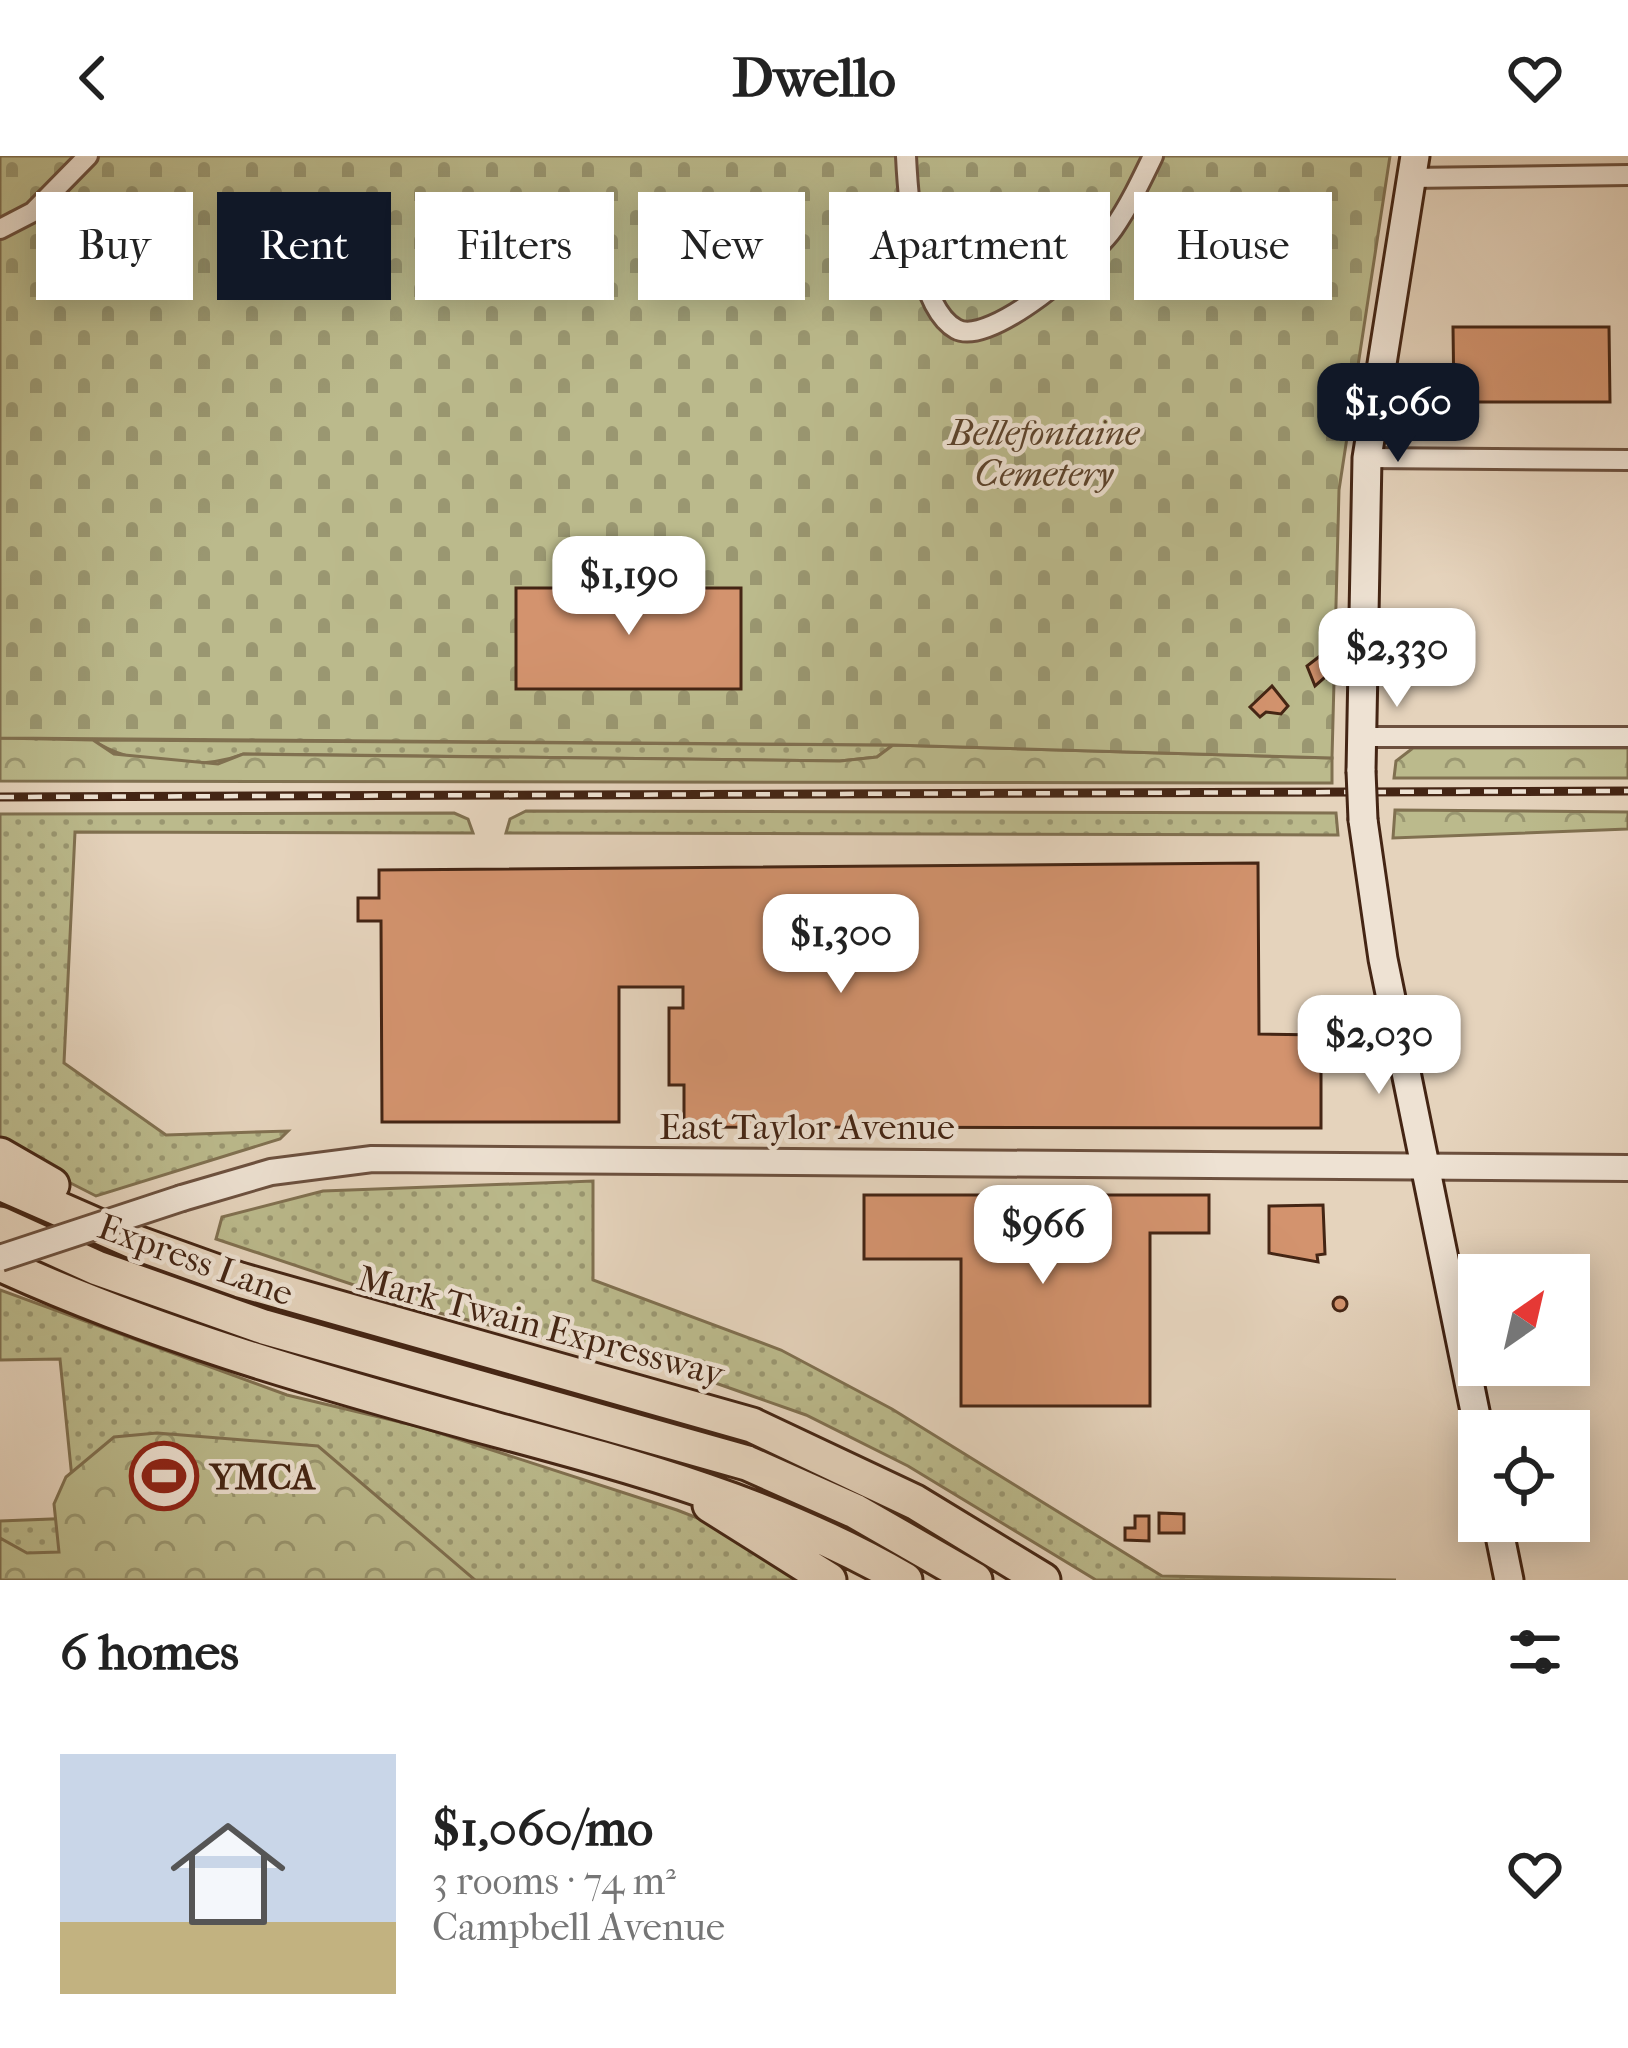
<!DOCTYPE html>
<meta charset="utf-8">
<style>
:root{--surface:#fff;--page:#f6f6f6;--text:#222;--muted:#767676;--accent:#111827}
body{margin:0;font-family:"IM FELL French Canon",serif;background:var(--page);color:var(--text);height:100vh;display:flex;flex-direction:column;font-size:45px;white-space:nowrap}
*{box-sizing:border-box;margin:0}
p{font-size:39px;color:var(--muted)}
.icon{flex:none;width:66px;height:66px;fill:none;stroke:currentColor;stroke-width:2;stroke-linecap:round;stroke-linejoin:round}
.map{position:relative;height:1424px;overflow:hidden}
.side{display:flex;flex-direction:column;background:var(--surface);flex:1}
.side>*{flex:none}
.banner{position:absolute;left:36px;top:36px;width:1557px;height:108px;display:flex;gap:24px}
.needle{width:78px;rotate:34deg}
.fabs{position:absolute;left:1458px;top:1098px;display:grid;gap:24px}
.fabs a{display:grid;place-items:center;width:132px;height:132px;border-radius:0px;background:var(--surface);box-shadow:0 6px 30px #0003;font-size:60px}
.price{position:absolute;translate:-50% -102px;padding:0 27px;border-radius:24px;background:#fff;color:#222;font-size:39px;line-height:78px;filter:drop-shadow(0 3px 6px #0008)}
.price::after{content:'';position:absolute;left:50%;top:72px;width:36px;height:27px;margin-left:-18px;background:inherit;clip-path:polygon(0 0,100% 0,50% 100%)}
.price.active{background:var(--accent);color:#fff}
ul{padding:0;list-style:none}
li{display:flex;align-items:center;gap:36px;height:300px;padding:0 60px}
li span{display:grid;place-items:center;flex:none;width:336px;height:240px;border-radius:0px;color:#555}
li>.icon{margin-inline-start:auto}
span .icon{width:144px;height:144px;fill:#fffc;stroke-width:1}
li b{font-size:51px}
h2{display:flex;justify-content:space-between;align-items:center;height:144px;padding:0 60px;font-size:51px}
.chip{padding:0 42px;border-radius:0px;background:var(--surface);box-shadow:0 6px 30px #0003;font-size:42px;line-height:108px}
.chip.active{background:var(--accent);color:#fff}
header{display:flex;justify-content:space-between;align-items:center;height:156px;padding:0 60px;background:var(--surface);font-size:54px;font-weight:800}
.map>svg:first-child{display:block}
.grass{fill:url(#grass-dots);stroke:#807050;stroke-width:3}
.forest{fill:url(#forest-crowns);stroke:#807050;stroke-width:3}
.cemetery{fill:url(#cemetery-stones);stroke:#807050;stroke-width:3}
.building{fill:#d3936e;stroke:#442514;stroke-width:3}
.lines{fill:none;stroke-linecap:round;stroke-linejoin:round}
.minor-casing{stroke:#6c503e;stroke-width:24}
.tertiary-casing{stroke:#6c503e;stroke-width:30}
.secondary-casing{stroke:#442514;stroke-width:33}
.motorway-casing{stroke:#442514;stroke-width:39}
.minor{stroke:#eee2d3;stroke-width:18}
.tertiary{stroke:#eee2d3;stroke-width:24}
.secondary{stroke:#eee2d3;stroke-width:27}
.motorway{stroke:#e5d3bc;stroke-width:33}
.rail-casing{stroke:#442514;stroke-width:9}
.rail{stroke:#eee2d3;stroke-width:4.5;stroke-dasharray:14;stroke-linecap:butt}
.tertiary-bridge-casing{stroke:#6c503e;stroke-width:30;stroke-linecap:butt}
.secondary-bridge-casing{stroke:#442514;stroke-width:33;stroke-linecap:butt}
.tertiary-bridge{stroke:#eee2d3;stroke-width:24}
.secondary-bridge{stroke:#eee2d3;stroke-width:27}
.labels{text-anchor:middle;stroke-width:9;stroke-linejoin:round;paint-order:stroke}
.park-label{font-size:36px;font-style:italic;fill:#5c432c;stroke:#eee2d3}
.street-label{font-size:36px;fill:#442514;stroke:#eee2d3}
.poi-label{font-size:36px;font-weight:bold;fill:#442514;stroke:#eee2d3;text-anchor:start}
</style>
<header><svg class="icon" aria-label="back" viewBox="0 0 24 24"><path d="M15 5l-7 7 7 7"/></svg>Dwello<svg class="icon" aria-label="heart" viewBox="0 0 24 24"><path d="M12 20l-8-8c-3-5 5-10 8-4 3-6 11-1 8 4z"/></svg></header>
<div class="map">
<svg width="1628" height="1424" viewBox="0 0 1628 1424">
<defs>
<pattern id="grass-dots" width="8" height="8" patternUnits="userSpaceOnUse" patternTransform="scale(3)"><rect width="8" height="8" fill="#bbba8c"/><path d="M2 2h.1M6 6h.1" fill="none" stroke="#9a9771" stroke-width="1.8" stroke-linecap="round"/></pattern>
<pattern id="forest-crowns" width="20" height="18" patternUnits="userSpaceOnUse" patternTransform="scale(3)"><rect width="20" height="18" fill="#bbba8c"/><path d="M2 6a3 3 0 1 1 6 0M12 15a3 3 0 1 1 6 0" fill="none" stroke="#9a9771"/></pattern>
<pattern id="cemetery-stones" width="16" height="16" patternUnits="userSpaceOnUse" patternTransform="scale(3)"><rect width="16" height="16" fill="#bbba8c"/><path d="M2 7V4a2 2 0 0 1 4 0v3zM10 15v-3a2 2 0 0 1 4 0v3z" fill="#9a9771"/></pattern>
</defs>
<rect width="100%" height="100%" fill="#e5d3bc"/>
<filter id="stains"><feTurbulence type="fractalNoise" baseFrequency=".00167" numOctaves="4"/><feColorMatrix values="0 0 0 0 .2 0 0 0 0 .09 0 0 0 0 .02 0 0 0 .5 -.17"/></filter>
<radialGradient id="worn" r=".72"><stop offset=".6" stop-color="#630" stop-opacity="0"/><stop offset="1" stop-color="#630" stop-opacity=".3"/></radialGradient>
<path class="grass" d="M 93,584 L 893,589 L 877,601 L 840,605 L 244,598 C 202,614 130,610 93,584 Z
M 526,655 L 1336,657 L 1338,679 L 506,677 L 510,663 Z
M 454,657 L 468,663 L 473,677 L 75,676 L 64,907 L 166,979 L 288,975 L 280,983 L 96,1040 L 0,991 L 0,658 Z
M 593,1025 L 593,1124 L 781,1194 L 892,1253 L 1162,1420 L 1396,1424 L 1096,1424 L 908,1310 L 806,1259 L 687,1217 L 435,1156 L 216,1083 L 222,1061 L 323,1035 Z
M 0,1134 L 287,1239 L 421,1271 L 677,1354 L 728,1374 L 814,1424 L 0,1424 L 0,1365 L 76,1362 L 60,1203 L 0,1204 Z"/>
<path class="forest" d="M 0,582 L 93,584 L 114,598 L 218,608 L 243,598 L 840,605 L 877,601 L 893,589 L 1332,602 L 1332,627 L 0,625 Z
M 1413,592 L 1628,592 L 1628,622 L 1394,622 L 1396,605 Z
M 1395,654 L 1628,656 L 1628,673 L 1393,682 Z
M 157,1277 L 318,1290 L 475,1424 L 0,1424 L 0,1382 L 27,1397 L 59,1396 L 54,1348 L 66,1321 L 114,1281 Z"/>
<path class="cemetery" d="M 0,0 L 1390,0 L 1339,334 L 1332,602 L 893,589 L 0,582 Z"/>
<path class="building" d="M 1453,171 L 1609,171 L 1610,246 L 1454,246 Z
M 516,432 L 741,432 L 741,533 L 516,533 Z
M 1320,500 L 1331,516 L 1315,530 L 1307,510 Z
M 1272,530 L 1288,550 L 1281,558 L 1266,556 L 1260,561 L 1250,551 Z
M 1258,707 L 1259,878 L 1321,879 L 1321,972 L 684,971 L 684,929 L 669,929 L 669,852 L 683,852 L 683,831 L 619,831 L 619,966 L 382,966 L 381,765 L 358,765 L 358,742 L 379,742 L 379,714 Z
M 864,1039 L 1209,1039 L 1209,1077 L 1150,1077 L 1150,1250 L 961,1250 L 961,1103 L 864,1103 Z
M 1323,1049 L 1325,1098 L 1317,1099 L 1318,1106 L 1269,1097 L 1269,1050 Z
M1333 1148a7 7 0 1 1 14 0a7 7 0 1 1-14 0Z
M 1159,1357 L 1184,1358 L 1184,1377 L 1159,1377 Z
M 1135,1360 L 1149,1360 L 1149,1385 L 1125,1384 L 1125,1372 L 1135,1372 Z"/>
<g class="lines">
<g class="minor-casing">
<path id="minor" d="M 906,0 C 908,42 916,151 956,173 C 990,192 1093,101 1113,73 C 1129,50 1141,25 1153,0
M 1409,22 L 1628,19
M 0,73 L 33,56 L 88,0
M 1367,302 L 1628,304
M 1360,581 L 1628,581"/>
</g>
<g class="tertiary-casing">
<path id="tertiary" d="M 182,1042 L 271,1016 L 372,1003 L 1628,1012"/>
</g>
<g class="secondary-casing">
<path id="secondary" d="M 1361,615 L 1367,302 L 1415,0
M 1363,664 L 1383,803 L 1479,1275
M 1497,1365 L 1509,1424"/>
</g>
<g class="motorway-casing">
<path id="motorway" d="M 0,999 L 52,1029
M 0,1027 L 137,1087 L 240,1124 L 752,1269 L 915,1346 L 1043,1424
M 0,1068 L 97,1112 L 264,1171 L 747,1307 L 855,1355 L 975,1424
M 0,1108 C 151,1177 308,1222 468,1266 C 620,1307 768,1344 905,1424
M 710,1349 L 829,1424"/>
</g>
<use href="#minor" class="minor"/>
<use href="#tertiary" class="tertiary"/>
<use href="#secondary" class="secondary"/>
<use href="#motorway" class="motorway"/>
<g class="rail-casing">
<path id="rail" d="M 0,641 L 1628,635"/>
</g>
<use href="#rail" class="rail"/>
<g class="tertiary-bridge-casing">
<path id="tertiary-bridge" d="M 0,1102 L 182,1042"/>
</g>
<g class="secondary-bridge-casing">
<path id="secondary-bridge" d="M 1361,615 L 1363,664"/>
</g>
<use href="#tertiary-bridge" class="tertiary-bridge"/>
<use href="#secondary-bridge" class="secondary-bridge"/>
</g>
<defs>
<g id="stadium-ring" transform="scale(3.45)"><circle r="9.5" fill="#eee2d3" stroke="#8f2418" stroke-width="1.5"/><path d="M0-5a6.5 5 0 1 0 0 10a6.5 5 0 1 0 0-10ZM-3.5-1.8h7v3.6h-7Z" fill="#8f2418"/></g>
</defs>
<g fill-rule="evenodd">
<use href="#stadium-ring" x="164" y="1320"/>
</g>
<g class="labels">
<g class="park-label">
<text x="1044" y="289">Bellefontaine<tspan x="1044" dy="41">Cemetery</tspan></text>
</g>
<g class="street-label">
<text x="807" y="983">East Taylor Avenue</text>
<text transform="translate(196 1103) rotate(20)" y="13">Express Lane</text>
<text transform="translate(541 1169) rotate(15)" y="13">Mark Twain Expressway</text>
</g>
<g class="poi-label">
<text x="210" y="1333">YMCA</text>
</g>
</g>
<rect width="100%" height="100%" filter="url(#stains)"/>
<rect width="100%" height="100%" fill="url(#worn)"/>
</svg>
<div class="fabs">
<a><svg class="needle" viewBox="-14 -14 28 28"><path d="M0-13l5 13h-10z" fill="#e53935"/><path d="M0 13l5-13h-10z" fill="#767676"/></svg></a>
<a><svg class="icon" aria-label="locate" viewBox="0 0 24 24"><circle cx="12" cy="12" r="6"/><path d="M12 2v4M12 18v4M2 12h4M18 12h4"/></svg></a>
</div>
<b class="price active" style="left:1398px;top:309px">$1,060</b>
<b class="price" style="left:629px;top:482px">$1,190</b>
<b class="price" style="left:1397px;top:554px">$2,330</b>
<b class="price" style="left:841px;top:840px">$1,300</b>
<b class="price" style="left:1379px;top:941px">$2,030</b>
<b class="price" style="left:1043px;top:1131px">$966</b>
<div class="banner">
<a class="chip">Buy</a>
<a class="chip active">Rent</a>
<a class="chip">Filters</a>
<a class="chip">New</a>
<a class="chip">Apartment</a>
<a class="chip">House</a>
</div>
</div>
<section class="side">
<h2>6 homes<svg class="icon" aria-label="filters" viewBox="0 0 24 24"><path d="M4 7h16M4 17h16"/><circle cx="9" cy="7" r="2"/><circle cx="15" cy="17" r="2"/></svg></h2>
<ul>
<li><span style="background:linear-gradient(#c9d6e8 70%,#c2b280 0)"><svg class="icon" aria-label="home" viewBox="0 0 24 24"><path d="M3 11l9-7 9 7M6 9v11h12V9"/></svg></span><div><b>$1,060/mo</b><p>3 rooms · 74 m²</p><p>Campbell Avenue</p></div><svg class="icon" aria-label="heart" viewBox="0 0 24 24"><path d="M12 20l-8-8c-3-5 5-10 8-4 3-6 11-1 8 4z"/></svg></li>
</ul>
</section>
